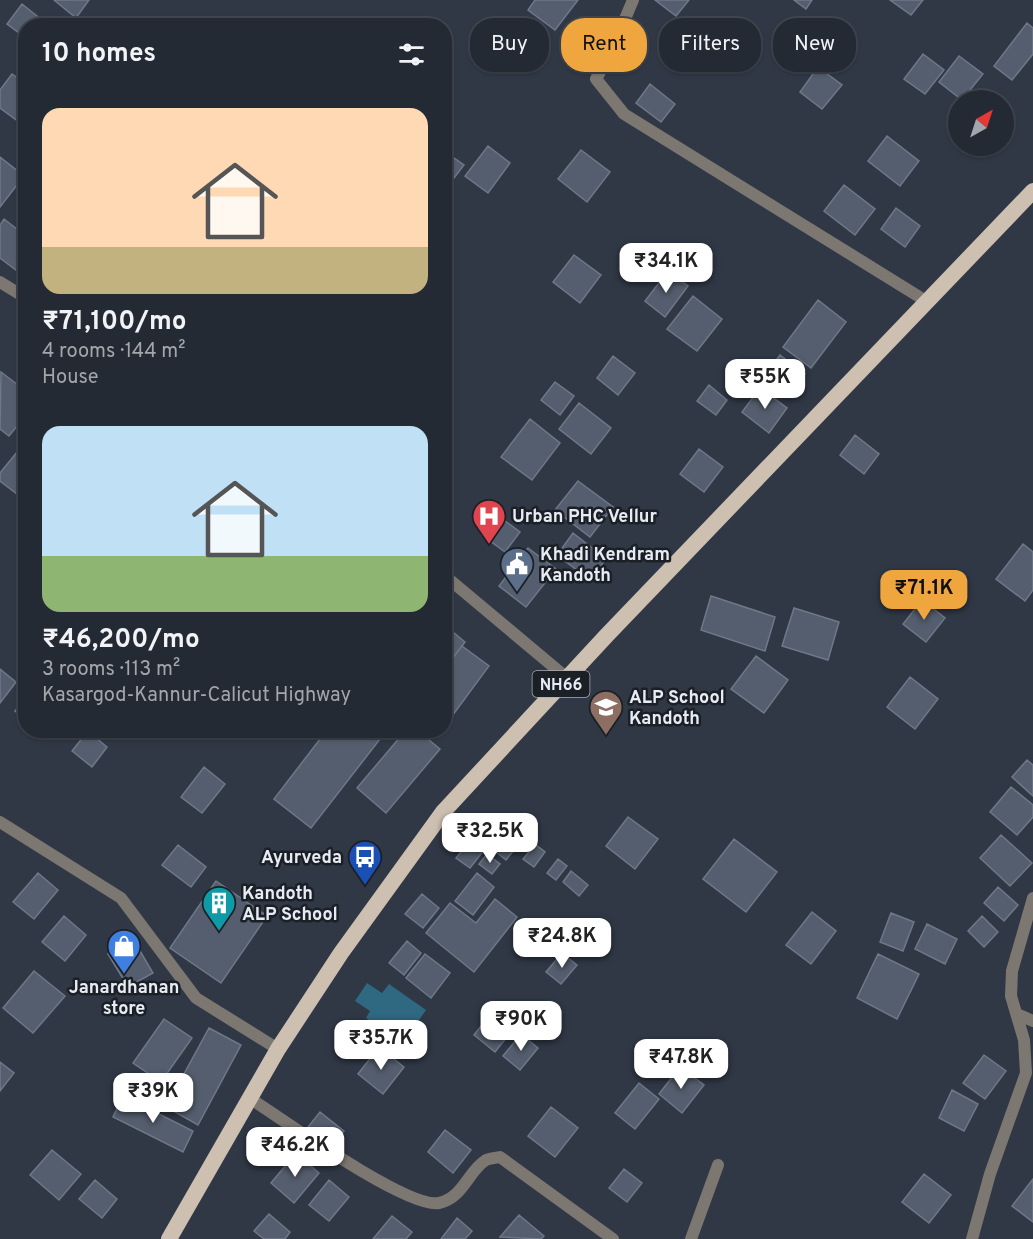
<!DOCTYPE html>
<meta charset="utf-8">
<style>
:root{--surface:#242a34;--page:#303640;--text:#f1f3f6;--muted:#a3a7ac;--line:#41464f;--accent:#f0a63f}
body{margin:0;font-family:Overpass,sans-serif;background:var(--page);color:var(--text);height:100vh;display:flex;flex-direction:column;font-size:22px;white-space:nowrap}
*{box-sizing:border-box;margin:0}
p{font-size:20px;color:var(--muted)}
.icon{flex:none;width:33px;height:33px;fill:none;stroke:currentColor;stroke-width:2;stroke-linecap:round;stroke-linejoin:round}
.map{position:relative;flex:1;overflow:hidden}
.side{position:absolute;left:18px;top:18px;width:434px;height:720px;display:flex;flex-direction:column;background:var(--surface);border-radius:24px;box-shadow:0 2px 4px #0004,0 0 0 2px var(--line)}
.side>*{flex:none}
.top-card{position:absolute;left:470px;top:18px;width:472px;height:54px;display:flex;gap:12px}
.needle{width:39px;rotate:39deg}
.controls{position:absolute;left:948px;top:90px;display:grid;gap:12px}
.controls a{display:grid;place-items:center;width:66px;height:66px;border-radius:50%;background:var(--surface);box-shadow:0 2px 4px #0004,0 0 0 2px var(--line);font-size:30px}
.price{position:absolute;translate:-50% -51px;padding:0 14px;border-radius:12px;background:#fff;color:#222;font-size:20px;line-height:39px;filter:drop-shadow(0 2px 3px #0008)}
.price::after{content:'';position:absolute;left:50%;top:36px;width:18px;height:14px;margin-left:-9px;background:inherit;clip-path:polygon(0 0,100% 0,50% 100%)}
.price.active{background:var(--accent);color:#111}
ul{padding:0;list-style:none}
li{display:grid;align-content:center;gap:12px;height:318px;padding:0 24px}
li span{display:grid;place-items:center;height:186px;border-radius:18px;color:#555}
li>.icon{margin-inline-start:auto}
span .icon{width:108px;height:108px;fill:#fffc;stroke-width:1}
li b{font-size:26px}
h2{display:flex;justify-content:space-between;align-items:center;height:72px;padding:0 24px;font-size:26px}
.tag{padding:0 21px;border-radius:24px;background:var(--surface);box-shadow:0 2px 4px #0004,0 0 0 2px var(--line);font-size:21px;line-height:54px}
.tag.active{background:var(--accent);color:#111}
.map>svg:first-child{display:block}
.water{fill:#2e6881}
.building{fill:#555e6e;stroke:#6e7888;stroke-width:1.5}
.lines{fill:none;stroke-linecap:round;stroke-linejoin:round}
.minor{stroke:#7c7770;stroke-width:12}
.trunk{stroke:#cec0b1;stroke-width:16}
.labels{text-anchor:middle;stroke-width:5;stroke-linejoin:round;paint-order:stroke}
.shield{fill:#1b1f26;stroke:#a9aeb6;stroke-width:1.5}
.shield-label{font-size:16px;font-weight:bold;fill:#e6ebf4}
.poi-label{font-size:18px;font-weight:bold;fill:#e6ebf4;stroke:#1b1f26;text-anchor:start}
</style>
<div class="map">
<svg width="1033" height="1239" viewBox="0 0 1033 1239">
<rect width="100%" height="100%" fill="#303846"/>
<path class="water" d="M 367,983 L 382,993 L 389,984 L 426,1010 L 403,1043 L 366,1018 L 370,1011 L 355,1001 Z"/>
<path class="building" d="M 54,0 L 89,0 L 76,18 Z
M 535,0 L 578,0 L 555,30 L 528,10 Z
M 655,0 L 689,0 L 676,16 Z
M 794,0 L 812,0 L 806,9 Z
M 890,0 L 923,0 L 911,15 Z
M 22,4 L 42,20 L 37,26 L 26,26 L 26,38 L 7,24 Z
M 1027,23 L 1033,28 L 1033,54 L 1012,80 L 994,66 Z
M 923,54 L 944,70 L 925,94 L 904,79 Z
M 959,56 L 983,74 L 962,100 L 939,82 Z
M 818,67 L 842,85 L 822,109 L 800,92 Z
M 12,74 L 26,84 L 26,114 L 19,122 L 0,108 L 0,90 Z
M 650,84 L 675,104 L 661,122 L 636,103 Z
M 887,136 L 919,161 L 900,186 L 868,161 Z
M 488,146 L 510,163 L 488,193 L 465,176 Z
M 581,150 L 610,172 L 587,202 L 558,179 Z
M 444,151 L 464,165 L 444,191 Z
M 0,157 L 24,176 L 0,207 Z
M 844,185 L 875,209 L 855,235 L 824,211 Z
M 896,208 L 920,226 L 905,247 L 881,229 Z
M 4,219 L 26,236 L 24,276 L 0,258 L 0,225 Z
M 574,255 L 601,275 L 580,303 L 553,282 Z
M 668,271 L 688,286 L 665,317 L 645,301 Z
M 693,296 L 722,319 L 697,351 L 667,329 Z
M 818,300 L 846,322 L 811,368 L 783,347 Z
M 780,355 L 805,374 L 792,391 L 767,372 Z
M 613,356 L 635,373 L 618,395 L 597,378 Z
M 1,372 L 26,391 L 26,415 L 9,436 L 0,429 Z
M 555,382 L 574,396 L 560,415 L 541,400 Z
M 709,385 L 727,400 L 716,415 L 697,401 Z
M 760,388 L 787,408 L 769,433 L 742,412 Z
M 579,403 L 611,428 L 591,454 L 559,429 Z
M 530,419 L 560,443 L 532,480 L 501,457 Z
M 855,435 L 879,454 L 864,474 L 840,455 Z
M 22,446 L 26,448 L 26,501 L 0,481 L 0,473 Z
M 699,449 L 723,467 L 704,492 L 680,474 Z
M 578,481 L 613,507 L 590,537 L 555,510 Z
M 497,515 L 520,532 L 505,552 L 482,535 Z
M 573,533 L 606,559 L 590,580 L 557,555 Z
M 1023,544 L 1033,552 L 1033,590 L 1025,601 L 996,579 Z
M 528,548 L 556,569 L 526,607 L 499,586 Z
M 711,596 L 775,617 L 765,651 L 701,630 Z
M 922,600 L 945,618 L 926,642 L 903,624 Z
M 794,608 L 839,622 L 828,660 L 782,646 Z
M 447,627 L 465,642 L 444,669 L 444,631 Z
M 462,646 L 489,666 L 444,727 L 444,669 Z
M 756,656 L 788,680 L 764,713 L 731,689 Z
M 0,669 L 16,682 L 0,703 Z
M 910,677 L 938,699 L 915,729 L 887,707 Z
M 26,697 L 26,719 L 15,711 Z
M 327,730 L 387,730 L 311,828 L 274,799 Z
M 406,730 L 417,730 L 440,749 L 386,813 L 357,788 Z
M 88,731 L 107,747 L 92,767 L 72,751 Z
M 1027,760 L 1033,765 L 1033,796 L 1012,777 Z
M 204,767 L 225,784 L 202,813 L 181,797 Z
M 1011,787 L 1033,805 L 1033,817 L 1017,835 L 990,812 Z
M 628,817 L 658,839 L 635,869 L 606,846 Z
M 501,832 L 518,845 L 506,860 L 490,847 Z
M 1001,835 L 1032,863 L 1010,886 L 980,858 Z
M 471,839 L 484,850 L 470,868 L 456,858 Z
M 734,839 L 777,872 L 746,912 L 703,879 Z
M 535,844 L 545,852 L 534,867 L 523,859 Z
M 178,845 L 206,867 L 191,887 L 162,865 Z
M 487,854 L 500,864 L 492,874 L 479,864 Z
M 558,859 L 567,866 L 556,880 L 547,873 Z
M 571,871 L 588,885 L 579,896 L 563,882 Z
M 38,873 L 58,890 L 34,919 L 13,902 Z
M 477,873 L 494,887 L 473,915 L 455,901 Z
M 216,881 L 267,916 L 221,983 L 170,948 Z
M 998,887 L 1018,905 L 1004,921 L 984,903 Z
M 422,894 L 439,908 L 423,928 L 405,914 Z
M 495,899 L 517,917 L 474,972 L 426,933 L 450,903 L 476,923 Z
M 812,912 L 836,931 L 811,964 L 786,945 Z
M 891,913 L 914,922 L 903,951 L 880,942 Z
M 64,916 L 86,935 L 65,961 L 42,942 Z
M 982,916 L 998,932 L 984,947 L 968,931 Z
M 927,924 L 957,939 L 945,964 L 915,949 Z
M 133,939 L 153,973 L 128,987 L 108,954 Z
M 407,941 L 421,953 L 404,975 L 389,963 Z
M 562,953 L 577,965 L 561,984 L 546,972 Z
M 425,954 L 450,973 L 431,998 L 406,978 Z
M 878,954 L 919,974 L 897,1019 L 857,998 Z
M 34,971 L 65,996 L 33,1033 L 3,1008 Z
M 493,1011 L 515,1027 L 495,1052 L 474,1035 Z
M 164,1019 L 192,1038 L 161,1082 L 133,1063 Z
M 209,1028 L 241,1045 L 198,1125 L 166,1107 Z
M 521,1034 L 538,1048 L 520,1070 L 503,1056 Z
M 379,1047 L 404,1067 L 383,1094 L 358,1074 Z
M 984,1055 L 1006,1071 L 985,1099 L 963,1083 Z
M 0,1062 L 14,1073 L 0,1091 Z
M 680,1067 L 704,1085 L 682,1113 L 659,1094 Z
M 639,1083 L 659,1099 L 635,1129 L 615,1113 Z
M 952,1090 L 978,1104 L 964,1131 L 939,1118 Z
M 123,1096 L 193,1131 L 183,1152 L 113,1117 Z
M 551,1107 L 578,1128 L 555,1157 L 528,1136 Z
M 320,1112 L 344,1131 L 332,1145 L 308,1127 Z
M 445,1130 L 471,1150 L 453,1173 L 428,1152 Z
M 52,1150 L 81,1174 L 59,1200 L 30,1175 Z
M 296,1153 L 319,1173 L 294,1203 L 271,1183 Z
M 624,1169 L 642,1183 L 627,1202 L 609,1188 Z
M 924,1174 L 951,1195 L 929,1223 L 902,1202 Z
M 1033,1179 L 1033,1222 L 1012,1206 Z
M 95,1180 L 117,1199 L 102,1218 L 79,1199 Z
M 329,1180 L 349,1197 L 329,1221 L 309,1205 Z
M 269,1214 L 290,1232 L 285,1239 L 264,1239 L 254,1231 Z
M 519,1215 L 544,1236 L 541,1239 L 500,1237 Z
M 392,1216 L 412,1232 L 406,1239 L 373,1239 Z
M 457,1218 L 472,1231 L 465,1239 L 441,1239 Z"/>
<g class="lines">
<path class="minor" d="M 633,0 L 612,50 L 596,79 L 624,114 L 926,301
M 0,282 L 26,298
M 444,575 L 567,678
M 0,822 L 121,898 L 196,998 L 278,1049
M 1017,1014 L 1033,1021
M 251,1099 C 283,1120 408,1209 439,1203 C 463,1198 468,1171 486,1160 C 490,1158 496,1158 500,1157 L 613,1239
M 691,1239 L 718,1165
M 972,1239 L 990,1174 L 1026,1073 L 1024,1040 L 1011,996 L 1012,971 L 1033,898"/>
<path class="trunk" d="M 169,1239 L 278,1049 L 341,953 L 443,812 L 607,635 L 1033,191"/>
</g>
<defs>
<g id="hospital-pin" transform="scale(1.725)"><path d="M0 17L-7.5 6A9.5 9.5 0 1 1 7.5 6Z" fill="#e0444e" stroke="#1b1f26"/><path d="M-5-5h3v3.5h4V-5h3V5h-3V1.5h-4V5h-3Z" fill="#fff"/></g>
<g id="civic-pin" transform="scale(1.725)"><path d="M0 17L-7.5 6A9.5 9.5 0 1 1 7.5 6Z" fill="#5c6f8a" stroke="#1b1f26"/><path d="M-.6-6.5H3V-4.5H.6V-3L4-1V1h2V6H-6V1h2V-1L-.6-3ZM-1.2 2.5V6h2.4V2.5Z" fill="#fff"/></g>
<g id="school-pin" transform="scale(1.725)"><path d="M0 17L-7.5 6A9.5 9.5 0 1 1 7.5 6Z" fill="#8d6e63" stroke="#1b1f26"/><path d="M0-5L7-2L0 1L-7-2ZM-4 1L0 2.5L4 1V4Q0 6-4 4Z" fill="#fff"/></g>
<g id="bus-pin" transform="scale(1.725)"><path d="M0 17L-7.5 6A9.5 9.5 0 1 1 7.5 6Z" fill="#1a4fb4" stroke="#1b1f26"/><path d="M-5-6H5V4H4V6H2V4H-2V6H-4V4H-5ZM-3.5-4V0h7V-4ZM-3.5 1.2v1.5H-2V1.2ZM2 1.2v1.5H3.5V1.2Z" fill="#fff"/></g>
<g id="building-pin" transform="scale(1.725)"><path d="M0 17L-7.5 6A9.5 9.5 0 1 1 7.5 6Z" fill="#0f9aa8" stroke="#1b1f26"/><path d="M-4-6H4V6H1V3H-1V6H-4ZM-2.5-4.3h1.7v1.8h-1.7ZM.8-4.3h1.7v1.8H.8ZM-2.5-1h1.7V.8h-1.7ZM.8-1h1.7V.8H.8Z" fill="#fff"/></g>
<g id="shop-pin" transform="scale(1.725)"><path d="M0 17L-7.5 6A9.5 9.5 0 1 1 7.5 6Z" fill="#3f7fe0" stroke="#1b1f26"/><path d="M-5-2.5h2.3a2.7 3.5 0 0 1 5.4 0H5L5.5 6h-11ZM-1.5-2.5h3a1.5 2.3 0 0 0-3 0Z" fill="#fff"/></g>
</defs>
<g fill-rule="evenodd">
<use href="#hospital-pin" x="489" y="516"/>
<use href="#civic-pin" x="517" y="564"/>
<use href="#school-pin" x="606" y="707"/>
<use href="#bus-pin" x="365" y="857"/>
<use href="#building-pin" x="219" y="903"/>
<use href="#shop-pin" x="124" y="946"/>
</g>
<g class="labels">
<rect class="shield" x="532.5" y="671" width="57" height="26" rx="4.5"/>
<g class="shield-label">
<text x="561" y="690">NH66</text>
</g>
<g class="poi-label">
<text x="512" y="522">Urban PHC Vellur</text>
<text x="540" y="560">Khadi Kendram<tspan x="540" dy="21">Kandoth</tspan></text>
<text x="629" y="703">ALP School<tspan x="629" dy="21">Kandoth</tspan></text>
<text x="342" y="863" text-anchor="end">Ayurveda</text>
<text x="242" y="899">Kandoth<tspan x="242" dy="21">ALP School</tspan></text>
<text x="124" y="993" text-anchor="middle">Janardhanan<tspan x="124" dy="21">store</tspan></text>
</g>
</g>
</svg>
<div class="controls">
<a><svg class="needle" viewBox="-14 -14 28 28"><path d="M0-13l5 13h-10z" fill="#e53935"/><path d="M0 13l5-13h-10z" fill="#a3a7ac"/></svg></a>
</div>
<b class="price" style="left:666px;top:294px">₹34.1K</b>
<b class="price" style="left:765px;top:410px">₹55K</b>
<b class="price active" style="left:924px;top:621px">₹71.1K</b>
<b class="price" style="left:490px;top:864px">₹32.5K</b>
<b class="price" style="left:562px;top:969px">₹24.8K</b>
<b class="price" style="left:521px;top:1052px">₹90K</b>
<b class="price" style="left:381px;top:1071px">₹35.7K</b>
<b class="price" style="left:681px;top:1090px">₹47.8K</b>
<b class="price" style="left:153px;top:1124px">₹39K</b>
<b class="price" style="left:295px;top:1178px">₹46.2K</b>
<div class="top-card">
<a class="tag">Buy</a>
<a class="tag active">Rent</a>
<a class="tag">Filters</a>
<a class="tag">New</a>
</div>
<section class="side">
<h2>10 homes<svg class="icon" aria-label="filters" viewBox="0 0 24 24"><path d="M4 7h16M4 17h16"/><circle cx="9" cy="7" r="2"/><circle cx="15" cy="17" r="2"/></svg></h2>
<ul>
<li><span style="background:linear-gradient(#ffd9b3 75%,#c2b280 0)"><svg class="icon" aria-label="home" viewBox="0 0 24 24"><path d="M3 11l9-7 9 7M6 9v11h12V9"/></svg></span><div><b>₹71,100/mo</b><p>4 rooms · 144 m²</p><p>House</p></div></li>
<li><span style="background:linear-gradient(#bfe0f5 70%,#8fb573 0)"><svg class="icon" aria-label="home" viewBox="0 0 24 24"><path d="M3 11l9-7 9 7M6 9v11h12V9"/></svg></span><div><b>₹46,200/mo</b><p>3 rooms · 113 m²</p><p>Kasargod-Kannur-Calicut Highway</p></div></li>
</ul>
</section>
</div>
